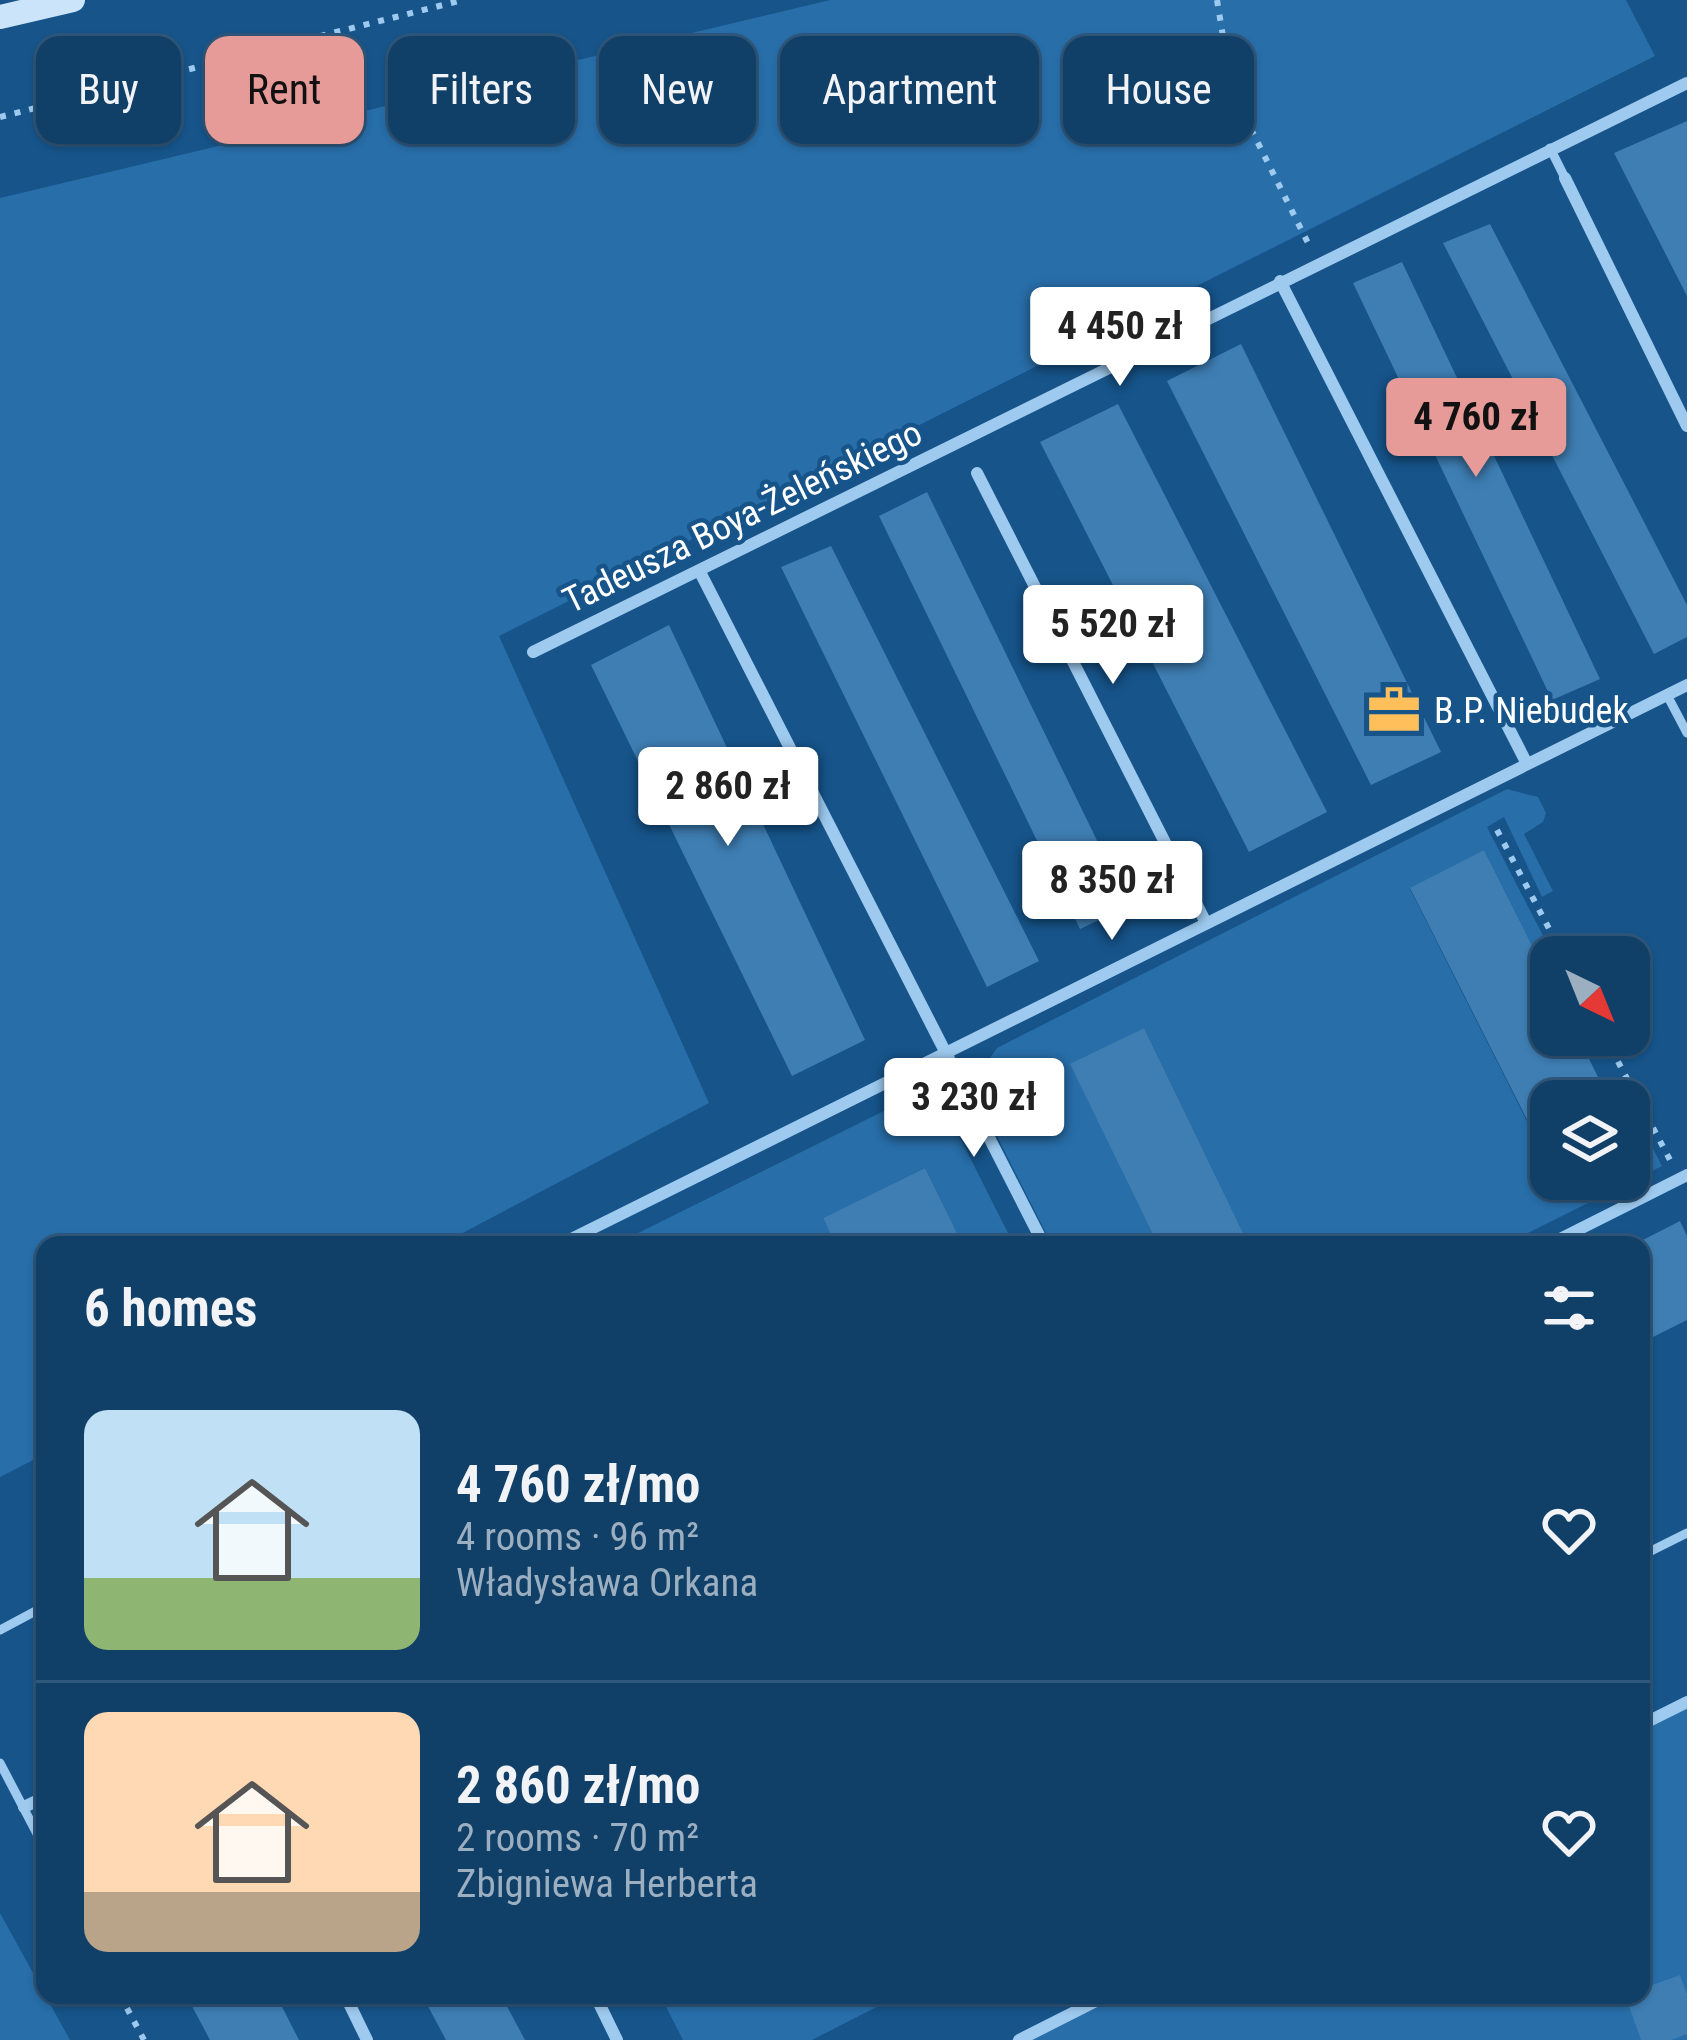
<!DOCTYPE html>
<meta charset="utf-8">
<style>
:root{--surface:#103f68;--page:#19466e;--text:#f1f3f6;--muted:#9cafc0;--line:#30587c;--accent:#e69b98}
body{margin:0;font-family:"Roboto Condensed",sans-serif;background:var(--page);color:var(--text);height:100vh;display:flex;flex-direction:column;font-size:45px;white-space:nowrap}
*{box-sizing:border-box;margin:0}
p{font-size:39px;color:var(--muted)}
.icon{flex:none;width:66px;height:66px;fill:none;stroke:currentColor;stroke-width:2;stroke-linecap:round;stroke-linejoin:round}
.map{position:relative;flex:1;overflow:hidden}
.details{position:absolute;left:36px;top:1236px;width:1614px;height:768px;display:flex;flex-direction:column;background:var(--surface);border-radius:24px;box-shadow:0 3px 9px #0004,0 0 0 3px var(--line)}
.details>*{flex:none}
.top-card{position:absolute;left:36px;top:36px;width:1617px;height:108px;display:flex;gap:24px}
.needle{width:78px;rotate:137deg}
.tools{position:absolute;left:1530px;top:936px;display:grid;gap:24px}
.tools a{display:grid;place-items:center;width:120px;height:120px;border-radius:24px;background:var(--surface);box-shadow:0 3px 9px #0004,0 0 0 3px var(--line);font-size:60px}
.price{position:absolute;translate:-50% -102px;padding:0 27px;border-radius:12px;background:#fff;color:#222;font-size:39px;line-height:78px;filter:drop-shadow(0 3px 6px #0008)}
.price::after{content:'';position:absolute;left:50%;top:72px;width:36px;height:27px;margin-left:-18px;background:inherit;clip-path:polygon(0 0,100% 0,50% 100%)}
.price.current{background:var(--accent);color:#111}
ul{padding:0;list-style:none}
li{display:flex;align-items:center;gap:36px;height:300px;padding:0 48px}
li+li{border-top:3px solid var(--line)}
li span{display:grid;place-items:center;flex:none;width:336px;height:240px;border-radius:24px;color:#555}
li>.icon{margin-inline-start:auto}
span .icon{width:144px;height:144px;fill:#fffc;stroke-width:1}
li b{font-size:51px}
h2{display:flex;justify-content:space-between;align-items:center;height:144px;padding:0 48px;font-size:51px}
.chip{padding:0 42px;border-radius:24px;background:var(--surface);box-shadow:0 3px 9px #0004,0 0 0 3px var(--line);font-size:42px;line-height:108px}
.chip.current{background:var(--accent);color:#111}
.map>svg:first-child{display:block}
.green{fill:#286ea9}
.building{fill:#3e7eb3}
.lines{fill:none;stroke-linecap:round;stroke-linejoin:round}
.path{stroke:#9ecaef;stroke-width:6;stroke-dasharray:6 9;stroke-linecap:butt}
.service{stroke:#9ecaef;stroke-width:9}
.minor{stroke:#9ecaef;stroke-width:12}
.secondary{stroke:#cbe4fa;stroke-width:24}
.labels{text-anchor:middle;stroke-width:9;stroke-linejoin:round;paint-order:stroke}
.street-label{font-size:36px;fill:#fff;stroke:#16548a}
.poi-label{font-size:36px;fill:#fff;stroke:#16548a;text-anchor:start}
</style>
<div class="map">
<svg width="1687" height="2040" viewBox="0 0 1687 2040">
<rect width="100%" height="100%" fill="#16548a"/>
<path class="green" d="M 830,0 L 1626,0 L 1655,56 L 499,636 L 709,1103 L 440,1245 L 45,1245 L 45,1454 L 0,1477 L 0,198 Z
M 1507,789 L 1538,797 L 1546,813 L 1543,822 L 1524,834 L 1553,891 L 1542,897 L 1504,817 L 1487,827 L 1554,957 L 1551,983 L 1484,850 L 1410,889 L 1545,1157 L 1551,1155 L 1551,1179 L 1629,1179 L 1629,1102 L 1662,1166 L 1504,1245 L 1249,1245 L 1144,1028 L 1071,1065 L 1158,1245 L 1052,1245 L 971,1085 L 997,1048 Z
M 934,1086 L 1014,1245 L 963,1245 L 925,1168 L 823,1218 L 836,1245 L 614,1245 Z
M 1687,1702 L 1687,2040 L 1011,2040 L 1104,1995 L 1641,1995 L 1641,1725 Z
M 0,1913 L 70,2040 L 0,2040 Z
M 660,1995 L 900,1995 L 812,2040 L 683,2040 Z"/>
<path class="building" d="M 1687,121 L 1687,296 L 1614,153 Z
M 1490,224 L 1687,605 L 1687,637 L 1654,654 L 1443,243 Z
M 1402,262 L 1600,679 L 1552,700 L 1353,283 Z
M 1241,344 L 1441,752 L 1371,785 L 1167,381 Z
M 1118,404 L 1327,812 L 1249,852 L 1040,442 Z
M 927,492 L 1129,906 L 1080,929 L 879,516 Z
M 831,546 L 1039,961 L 987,987 L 781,567 Z
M 669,625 L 865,1040 L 792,1076 L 591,665 Z
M 1484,850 L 1551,983 L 1551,1035 L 1577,1035 L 1610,1101 L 1551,1101 L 1551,1155 L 1546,1157 L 1410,888 Z
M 1144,1028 L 1249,1245 L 1158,1245 L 1070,1064 Z
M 925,1168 L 963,1245 L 836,1245 L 823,1218 Z
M 1680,1221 L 1687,1236 L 1687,1320 L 1641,1343 L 1641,1245 L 1633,1245 Z
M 1680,1975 L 1687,1994 L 1687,2034 L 1671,2040 L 1641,2040 L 1625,1995 L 1641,1995 L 1641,1989 Z
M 186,1995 L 276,1995 L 299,2040 L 210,2040 Z
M 422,1995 L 501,1995 L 525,2040 L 446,2040 Z"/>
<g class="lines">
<path class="path" d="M 1217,0 L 1232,91 L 1310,247
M 0,117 L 463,0
M 1497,830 L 1564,957
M 1604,1035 L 1670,1160
M 120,1995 L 144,2040"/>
<path class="service" d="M 1550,148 L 1565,178
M 1667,695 L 1687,733
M 1641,1556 L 1687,1533
M 0,1630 L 45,1606
M 0,1763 L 45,1849"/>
<path class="minor" d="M 1565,178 L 1687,426
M 1280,281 L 1527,764
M 977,473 L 1206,923
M 700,572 L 1044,1245
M 533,652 L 1687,83
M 559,1245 L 1687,685
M 1548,1245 L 1687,1175
M 1641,1725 L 1687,1702
M 24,1807 L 45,1797
M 345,1995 L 367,2040
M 595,1995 L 617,2040
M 1019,2040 L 1108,1995"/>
<path class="secondary" d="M 0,17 L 73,0"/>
</g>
<defs>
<g id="office-bare" transform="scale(4.14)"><path d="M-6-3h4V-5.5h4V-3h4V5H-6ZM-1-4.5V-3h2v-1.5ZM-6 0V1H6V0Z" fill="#ffc05c" stroke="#16548a" stroke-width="2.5" paint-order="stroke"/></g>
</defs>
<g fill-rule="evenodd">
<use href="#office-bare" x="1394" y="710"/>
</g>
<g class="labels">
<g class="street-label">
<text transform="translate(742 516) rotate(-26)" y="13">Tadeusza Boya-Żeleńskiego</text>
</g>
<g class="poi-label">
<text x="1434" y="723">B.P. Niebudek</text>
</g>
</g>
</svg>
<div class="tools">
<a><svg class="needle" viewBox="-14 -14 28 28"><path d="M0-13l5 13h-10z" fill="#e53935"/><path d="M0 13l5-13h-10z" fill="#9cafc0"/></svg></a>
<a><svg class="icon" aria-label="layers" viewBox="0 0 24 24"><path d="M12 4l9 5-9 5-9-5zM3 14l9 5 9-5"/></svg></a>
</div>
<b class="price" style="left:1120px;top:389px">4 450 zł</b>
<b class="price current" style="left:1476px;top:480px">4 760 zł</b>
<b class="price" style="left:1113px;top:687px">5 520 zł</b>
<b class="price" style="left:728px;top:849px">2 860 zł</b>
<b class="price" style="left:1112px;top:943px">8 350 zł</b>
<b class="price" style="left:974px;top:1160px">3 230 zł</b>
<div class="top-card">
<a class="chip">Buy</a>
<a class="chip current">Rent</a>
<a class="chip">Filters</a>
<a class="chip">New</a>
<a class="chip">Apartment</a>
<a class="chip">House</a>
</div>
<section class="details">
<h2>6 homes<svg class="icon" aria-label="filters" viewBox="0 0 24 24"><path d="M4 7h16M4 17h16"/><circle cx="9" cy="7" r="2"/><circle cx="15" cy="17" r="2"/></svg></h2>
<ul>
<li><span style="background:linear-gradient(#bfe0f5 70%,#8fb573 0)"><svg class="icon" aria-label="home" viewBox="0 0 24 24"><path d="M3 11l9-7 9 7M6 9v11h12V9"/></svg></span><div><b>4 760 zł/mo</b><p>4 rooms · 96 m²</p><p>Władysława Orkana</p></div><svg class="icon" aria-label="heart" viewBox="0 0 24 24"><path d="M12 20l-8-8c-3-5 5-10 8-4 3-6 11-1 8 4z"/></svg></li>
<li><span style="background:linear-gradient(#ffd9b3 75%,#b9a48a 0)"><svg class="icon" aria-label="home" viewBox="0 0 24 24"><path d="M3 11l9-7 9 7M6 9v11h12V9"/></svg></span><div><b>2 860 zł/mo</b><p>2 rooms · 70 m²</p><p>Zbigniewa Herberta</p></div><svg class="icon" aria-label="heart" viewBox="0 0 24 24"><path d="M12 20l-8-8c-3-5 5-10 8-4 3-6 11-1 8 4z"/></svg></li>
</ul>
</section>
</div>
